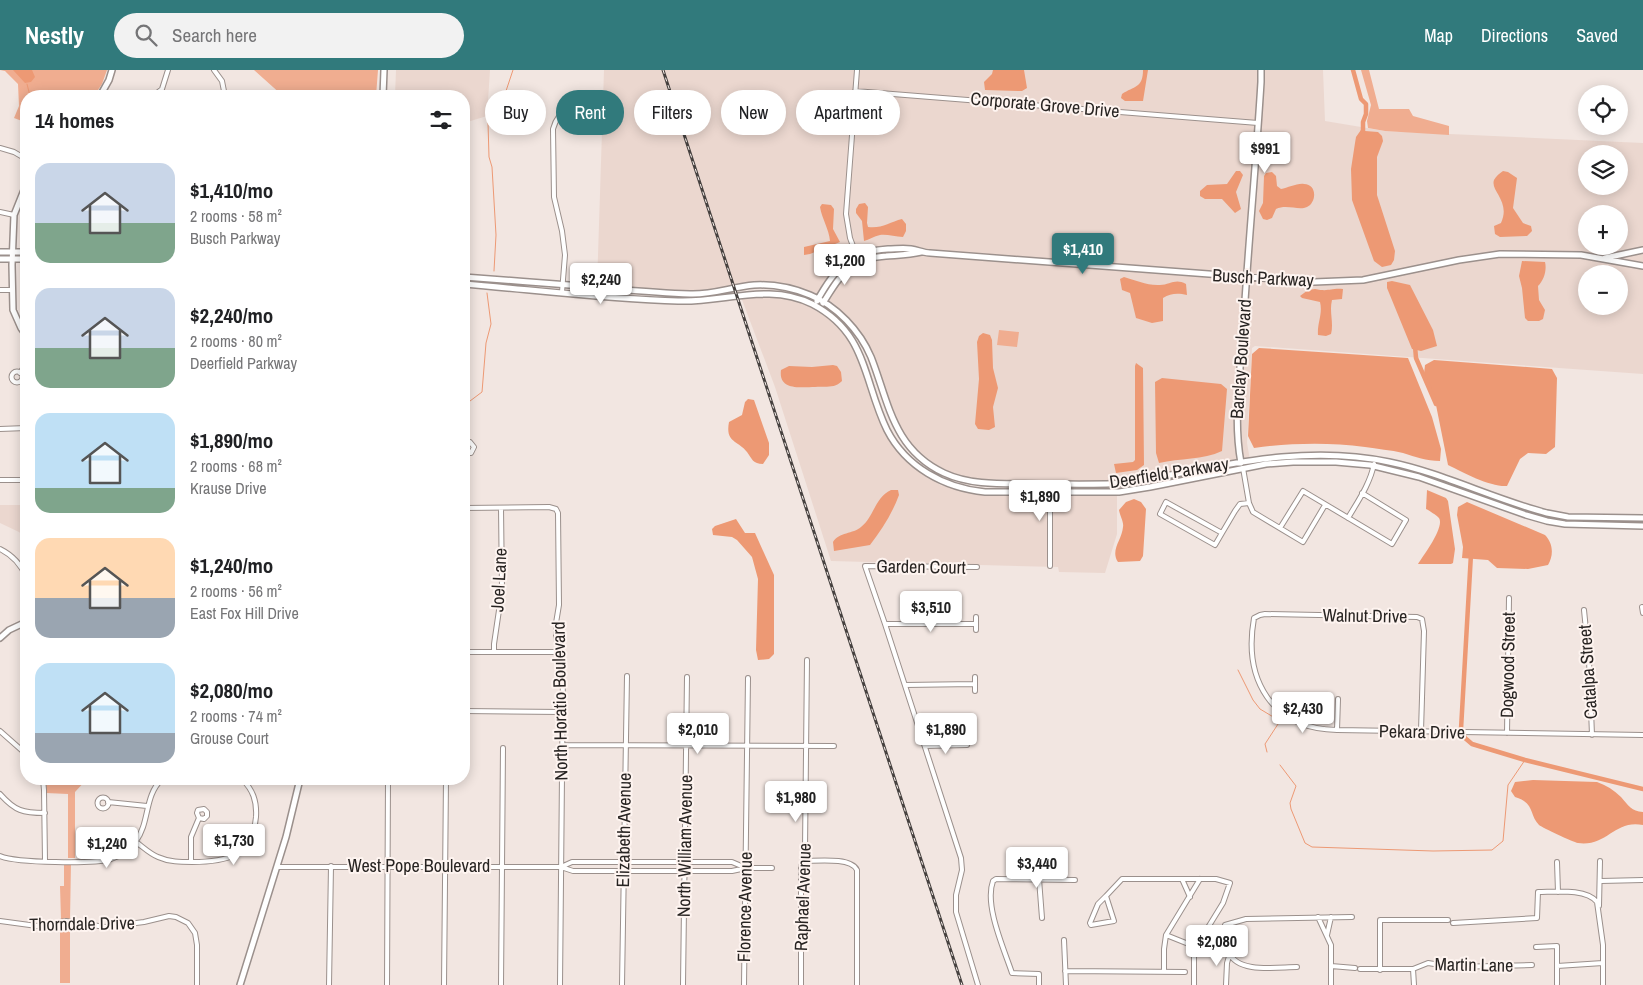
<!DOCTYPE html>
<meta charset="utf-8">
<style>
:root{--surface:#fff;--page:#f2f2f2;--text:#202124;--muted:#757577;--accent:#317a7c}
body{margin:0;font-family:"Archivo Narrow",sans-serif;background:var(--page);color:var(--text);height:100vh;display:flex;flex-direction:column;font-size:19px;white-space:nowrap}
*{box-sizing:border-box;margin:0}
p{font-size:16px;color:var(--muted)}
.icon{flex:none;width:28px;height:28px;fill:none;stroke:currentColor;stroke-width:2;stroke-linecap:round;stroke-linejoin:round}
.map{position:relative;flex:1;overflow:hidden}
.panel{position:absolute;left:20px;top:20px;width:450px;height:695px;display:flex;flex-direction:column;background:var(--surface);border-radius:20px;box-shadow:0 2px 12px #0003}
.panel>*{flex:none}
.banner{position:absolute;left:485px;top:20px;width:475px;height:45px;display:flex;gap:10px}
.controls{position:absolute;left:1578px;top:15px;display:grid;gap:10px}
.controls a{display:grid;place-items:center;width:50px;height:50px;border-radius:50%;background:var(--surface);box-shadow:0 2px 12px #0003;font-size:25px}
.price{position:absolute;translate:-50% -42px;padding:0 11px;border-radius:5px;background:#fff;color:#222;font-size:16px;line-height:32px;filter:drop-shadow(0 1px 2px #0008)}
.price::after{content:'';position:absolute;left:50%;top:30px;width:15px;height:11px;margin-left:-8px;background:inherit;clip-path:polygon(0 0,100% 0,50% 100%)}
.price.active{background:var(--accent);color:#fff}
ul{padding:0;list-style:none}
li{display:flex;align-items:center;gap:15px;height:125px;padding:0 15px}
li span{display:grid;place-items:center;flex:none;width:140px;height:100px;border-radius:15px;color:#555}
li>.icon{margin-inline-start:auto}
span .icon{width:60px;height:60px;fill:#fffc;stroke-width:1}
li b{font-size:21px}
h2{display:flex;justify-content:space-between;align-items:center;height:60px;padding:0 15px;font-size:21px}
.pill{padding:0 18px;border-radius:22px;background:var(--surface);box-shadow:0 2px 12px #0003;font-size:18px;line-height:45px}
.pill.active{background:var(--accent);color:#fff}
header{display:flex;align-items:center;gap:30px;box-sizing:border-box;height:70px;padding:0 25px;background:var(--accent);color:#fff}
header strong{font-size:24px}
nav{display:flex;gap:28px;margin-inline-start:auto;font-size:18px}
.search{width:350px;height:45px;background:var(--page);display:flex;align-items:center;gap:12px;box-sizing:border-box;padding:0 18px;border-radius:28px;color:var(--muted);font-size:19px}
.map>svg:first-child{display:block}
.built{fill:#ebd7cf;fill-rule:evenodd}
.green{fill:#f0ad90}
.water{fill:#ed9974}
.lines{fill:none;stroke-linecap:round;stroke-linejoin:round}
.stream{stroke:#ed9974;stroke-width:1}
.canal{stroke:#ed9974;stroke-width:4.5}
.street-casing{stroke:#9b908c;stroke-width:6}
.secondary-casing{stroke:#9b908c;stroke-width:8}
.street{stroke:#fff;stroke-width:4}
.secondary{stroke:#fff;stroke-width:5}
.rail-casing{stroke:#46413f;stroke-width:3}
.rail{stroke:#fef4f0;stroke-width:1;stroke-dasharray:4;stroke-linecap:butt}
.labels{text-anchor:middle;stroke-width:4;stroke-linejoin:round;paint-order:stroke}
.street-label{font-size:18px;fill:#282422;stroke:#fef4f0}
</style>
<header>
<strong>Nestly</strong>
<div class="search"><svg class="icon" aria-label="search" viewBox="0 0 24 24"><circle cx="10" cy="10" r="6"/><path d="M15 15l6 6"/></svg>Search here</div>
<nav><a>Map</a><a>Directions</a><a>Saved</a></nav>
</header>
<div class="map">
<svg width="1643" height="915" viewBox="0 0 1643 915">
<rect width="100%" height="100%" fill="#f2e6e1"/>
<path class="built" d="M 396,0 L 490,0 L 487,46 L 464,53 L 464,26 L 395,26 Z
M 604,0 L 1323,0 L 1325,51 L 1385,61 L 1643,73 L 1643,304 L 1255,276 L 1252,278 L 1247,373 L 1250,390 L 1232,390 L 1125,410 L 1074,412 L 976,409 L 951,403 L 935,394 L 916,379 L 902,361 L 867,272 L 854,254 L 833,233 L 817,224 L 768,213 L 709,220 L 656,220 L 597,216 ZM 1586,84 L 1619,84 L 1619,116 L 1586,116 ZM 1586,144 L 1619,144 L 1619,176 L 1586,176 ZM 1586,204 L 1619,204 L 1619,236 L 1586,236 Z
M 769,225 L 803,233 L 833,251 L 839,257 L 853,275 L 891,372 L 907,390 L 940,415 L 975,423 L 1016,425 L 1117,424 L 1117,464 L 1105,503 L 1059,502 L 1058,497 L 831,491 L 775,317 L 741,227 Z
M 0,435 L 26,435 L 26,468 L 19,462 L 0,453 Z"/>
<path class="green" d="M 0,0 L 107,0 L 102,14 L 94,26 L 26,26 L 26,54 L 22,51 L 14,48 L 19,36 L 18,14 L 5,1 Z
M 254,0 L 378,0 L 376,26 L 283,26 Z
M 1361,0 L 1369,0 L 1379,39 L 1409,39 L 1413,46 L 1449,56 L 1449,65 L 1385,61 L 1368,58 L 1367,51 L 1371,35 Z
M 999,260 L 1019,262 L 1017,277 L 997,275 Z
M 46,709 L 87,709 L 75,722 L 75,788 L 68,788 L 68,724 L 46,723 Z
M 64,793 L 71,793 L 70,849 L 61,849 L 60,816 L 64,816 Z
M 60,854 L 70,854 L 70,913 L 60,913 Z"/>
<path class="water" d="M 13,0 L 32,0 L 35,7 L 31,12 L 25,13 Z
M 993,0 L 1024,0 L 1027,18 L 1022,21 L 1018,21 L 985,20 L 984,12 L 992,4 Z
M 1143,0 L 1148,0 L 1143,31 L 1125,31 L 1121,28 L 1122,24 C 1134,16 1143,18 1143,0 Z
M 1363,57 L 1365,61 L 1378,62 L 1382,66 L 1383,71 L 1377,87 L 1377,125 L 1395,181 L 1394,190 L 1391,195 L 1382,197 L 1374,191 L 1352,130 L 1351,99 L 1355,73 L 1356,67 Z
M 1236,101 L 1240,101 L 1243,105 L 1236,122 L 1241,139 L 1235,143 L 1222,129 L 1205,129 L 1200,126 L 1200,121 L 1207,115 L 1227,114 Z
M 1503,101 L 1508,102 L 1517,108 L 1513,138 L 1523,153 L 1531,156 L 1532,161 L 1527,166 L 1500,167 L 1495,164 L 1494,156 L 1501,153 C 1511,131 1490,121 1494,110 C 1496,106 1500,103 1503,101 Z
M 1272,102 L 1276,106 L 1277,116 L 1281,119 C 1288,118 1297,113 1304,114 C 1317,114 1317,132 1307,137 C 1299,141 1287,134 1276,139 L 1272,148 L 1267,150 L 1263,149 L 1259,141 L 1263,133 L 1264,106 L 1266,103 Z
M 865,133 L 868,137 L 867,153 L 868,157 C 881,159 890,152 902,149 L 906,154 L 906,161 L 903,167 C 895,167 887,164 880,165 C 874,166 869,170 864,171 L 862,151 L 856,143 L 856,139 L 859,134 Z
M 822,134 L 831,135 L 834,139 L 833,159 L 840,172 L 810,184 L 804,185 L 804,177 L 830,171 C 829,159 822,149 820,137 Z
M 1522,191 L 1545,192 C 1547,200 1544,210 1538,216 L 1539,230 L 1545,240 L 1543,249 L 1539,251 L 1528,251 L 1525,248 L 1522,218 L 1519,206 Z
M 1124,207 C 1135,210 1148,216 1160,215 C 1170,215 1175,208 1186,214 L 1187,225 C 1178,223 1171,223 1163,228 L 1163,251 L 1152,253 L 1136,248 L 1130,223 L 1122,220 L 1120,209 Z
M 1392,211 L 1410,215 L 1433,260 L 1437,276 L 1421,281 L 1412,279 L 1387,218 L 1387,212 Z
M 1315,219 C 1329,222 1330,218 1343,219 L 1342,229 L 1332,230 C 1329,242 1334,253 1331,264 L 1326,266 L 1318,265 C 1317,253 1323,244 1320,232 L 1302,228 L 1300,226 L 1308,220 Z
M 983,263 L 990,265 L 992,270 L 993,298 L 998,318 L 993,337 L 995,357 L 989,360 L 978,359 L 975,354 L 979,309 L 977,272 L 979,266 Z
M 1259,278 L 1408,288 L 1432,347 L 1441,379 L 1440,391 C 1426,391 1416,387 1403,383 C 1391,380 1377,379 1365,377 C 1328,372 1290,373 1254,378 L 1248,366 L 1252,284 Z
M 1434,290 L 1552,299 L 1557,308 L 1555,377 L 1546,384 L 1528,383 L 1520,389 L 1507,416 C 1490,417 1464,403 1448,395 L 1435,330 L 1424,304 L 1425,295 Z
M 1136,293 L 1143,298 L 1143,300 L 1144,395 L 1137,400 L 1116,403 L 1114,394 L 1133,392 L 1135,390 L 1135,296 Z
M 833,295 L 837,296 L 841,302 L 842,311 C 834,319 825,316 815,317 C 802,317 778,321 781,300 L 789,296 L 812,297 Z
M 1162,308 L 1221,314 L 1227,319 L 1222,381 C 1203,390 1180,388 1159,393 L 1156,383 L 1155,312 Z
M 748,329 L 754,330 L 769,373 L 769,385 L 763,394 C 753,394 752,389 747,382 C 738,370 725,373 729,352 L 742,345 L 745,332 Z
M 891,420 L 898,420 L 899,425 C 892,444 882,459 870,475 L 834,481 L 833,472 C 839,462 853,464 861,457 C 874,447 875,427 891,420 Z
M 1427,420 L 1446,428 L 1448,431 L 1455,479 L 1453,493 L 1451,494 L 1418,494 C 1423,486 1445,457 1439,448 C 1436,445 1430,441 1426,439 Z
M 1134,429 L 1141,432 L 1146,439 L 1143,486 L 1140,491 L 1118,492 C 1110,480 1122,470 1123,457 C 1124,452 1120,446 1119,440 L 1126,432 Z
M 1467,432 L 1545,465 C 1553,473 1554,485 1548,495 L 1528,499 L 1497,498 L 1488,490 L 1462,488 L 1463,477 L 1457,445 L 1458,437 Z
M 736,449 L 745,463 L 755,463 L 774,505 L 774,584 L 769,589 L 758,590 L 756,580 L 758,509 L 752,487 L 737,470 L 732,467 L 713,465 L 712,459 L 715,456 Z
M 1533,710 L 1597,712 C 1606,715 1614,720 1621,727 C 1629,736 1631,741 1643,742 L 1643,755 C 1615,749 1607,777 1578,773 C 1573,772 1543,758 1539,755 C 1529,745 1535,733 1515,727 L 1511,721 L 1515,712 Z"/>
<g class="lines">
<path class="stream" d="M 27,14 L 30,26
M 494,201 L 496,165 L 492,97 L 489,87 L 488,53 L 503,30 L 513,0
M 464,332 L 470,331 L 482,322 L 486,273 L 491,254 L 487,223
M 1238,600 L 1253,630 L 1260,639 L 1280,651 L 1265,674 L 1267,682
M 1280,695 L 1296,716 L 1290,733 L 1291,739 L 1305,773 L 1312,777 L 1433,781 L 1492,780 L 1503,771 L 1508,715 L 1525,690"/>
<path class="canal" d="M 1353,0 L 1361,29 L 1366,34 L 1366,44 L 1363,52 L 1363,62
M 1415,276 L 1416,288 L 1436,334
M 1471,484 L 1461,659 L 1465,668 L 1472,674 L 1525,690 L 1643,719"/>
<g class="street-casing">
<path id="street" d="M 214,0 L 222,11 L 225,26
M 857,0 L 846,144 L 850,168 L 859,192
M 855,21 L 1258,53
M 153,26 L 162,19 L 168,0
M 0,78 L 14,82 L 26,89
M 0,142 L 14,145
M 0,220 L 13,220
M 562,222 L 565,185 L 562,161 L 554,127 L 553,59 C 559,37 576,33 597,33
M11.5 307a5.5 5.5 0 1 1 11 0a5.5 5.5 0 1 1-11 0Z
M 20,303 L 26,294
M 0,359 L 26,358
M 464,374 L 470,372 L 474,377 L 471,383 L 464,381
M 1243,398 L 1249,433 L 1253,442 L 1303,472 L 1325,435
M 0,410 L 26,410
M 1166,432 L 1222,463 L 1215,475 L 1160,444 Z
M 464,438 L 549,437 L 556,439 L 558,443 L 559,535 L 556,553 L 556,567 L 563,599 L 560,915
M 1348,448 C 1358,431 1370,414 1374,394
M 1280,458 L 1303,421 L 1392,474 L 1406,450 L 1362,423
M 1222,463 L 1235,441 L 1240,434 L 1249,433
M 0,479 C 12,485 21,494 26,507
M 1050,496 L 1050,414
M 977,497 L 865,496 L 885,554 L 961,788 L 962,800 L 956,825 L 956,842 L 978,915
M 1642,537 L 1643,543
M 1584,540 L 1589,590 L 1592,665
M 885,554 L 976,554
M 976,560 L 976,547
M 464,582 L 560,582
M 494,582 L 494,574 L 502,520 L 501,438
M 905,615 L 975,614
M 975,621 L 975,607
M 464,641 L 562,642
M 1337,660 L 1338,629
M 0,661 L 26,684
M 1421,661 L 1424,561 L 1422,549 L 1417,547 L 1265,544 L 1260,545 L 1254,548 C 1243,610 1272,659 1337,660 L 1643,665
M 1507,663 L 1509,528
M 562,675 L 834,676
M 925,676 L 967,675
M 43,709 L 44,720 L 45,791
M 0,724 C 15,741 23,743 45,743
M97.5 733a5.5 5.5 0 1 1 11 0a5.5 5.5 0 1 1-11 0Z
M 108,732 L 147,736
M 136,772 C 143,777 150,784 158,787 C 169,792 181,792 192,792 C 226,792 252,787 256,747 C 257,731 253,720 242,709
M 0,786 C 17,793 94,794 111,789 C 120,786 130,779 136,771 C 150,752 144,726 162,709
M 803,791 C 817,791 851,787 857,800 L 857,915
M 191,792 L 191,767 L 199,748 L 197,743 L 198,740 L 204,739 L 207,742 L 207,746 L 204,749 L 199,748
M 1557,792 L 1558,822
M 277,797 L 561,797 L 573,801 L 732,801 L 746,798 L 772,798
M 561,797 L 572,792 L 732,792 L 746,798
M 1039,809 L 1042,848
M 1182,809 L 1190,827
M 1601,811 L 1643,810
M 1106,826 L 1122,809 L 1216,809 L 1230,813 L 1223,833 L 1196,877 L 1194,886 L 1194,915
M 1106,826 L 1114,851 L 1091,855 L 1090,853 L 1098,834 Z
M 1599,836 L 1600,791
M 1318,847 L 1331,875 L 1331,915
M 0,851 L 37,856 L 66,851 L 105,857 L 144,852 L 169,846 L 176,847 L 188,853 L 195,863 L 197,875 L 197,915
M 1453,853 L 1537,848 L 1538,822 C 1554,822 1586,818 1597,832 L 1603,875 L 1603,915
M 1208,857 L 1218,861 L 1224,859 L 1225,855 L 1246,849 L 1352,847
M 1224,859 C 1226,866 1227,875 1229,882 C 1237,904 1278,897 1297,897
M 1166,865 L 1196,877
M 1327,865 L 1331,847
M 1064,870 L 1066,915
M 1536,877 L 1557,876 L 1557,914
M 1331,896 L 1355,898
M 1557,896 L 1603,893
M 1360,899 L 1413,899 L 1428,893 L 1453,897 L 1532,895
M 1413,899 L 1414,915
M 1380,900 L 1380,850 L 1448,850
M 1065,901 L 1185,902
M 1164,902 L 1164,879 L 1166,865 L 1200,809
M 329,915 L 331,796
M 387,915 L 388,709
M 444,915 L 446,709
M 501,915 L 503,678
M 622,915 L 627,606
M 683,915 L 687,607
M 744,915 L 748,608
M 801,915 L 801,798 L 805,779 L 807,590
M 1039,915 L 1039,904 L 1012,903 C 1004,879 984,835 993,811 L 996,809 L 1075,810
M 1226,915 L 1227,893 L 1230,883"/>
</g>
<g class="secondary-casing">
<path id="secondary" d="M 100,26 L 109,10 L 112,0
M 383,26 L 384,0
M 26,115 L 14,145 L 12,195 L 13,240 L 21,258 L 26,265
M 0,182 L 26,182
M 1605,188 L 1643,180
M 0,189 L 26,189
M 464,207 C 503,210 543,213 582,216 C 618,219 654,223 690,224 C 712,225 732,217 754,215 C 773,214 793,218 810,225 C 837,236 860,261 871,287 C 889,333 893,379 944,403 C 974,417 1010,413 1042,414 C 1070,414 1098,415 1127,413 C 1214,398 1300,373 1389,392 C 1443,403 1493,429 1547,443 L 1568,447 L 1643,448
M 464,214 C 535,220 607,229 678,231 C 723,233 769,212 812,234 C 868,263 863,311 887,360 C 906,397 944,418 985,422 L 1119,422 L 1150,417 L 1266,394 L 1293,392 L 1336,392 L 1370,395 L 1419,407 L 1526,445 L 1547,451 L 1565,454 L 1643,456
M 817,231 C 834,200 849,181 888,179 C 895,179 904,178 911,179 C 918,180 924,183 930,183 L 1314,212 L 1363,210 L 1459,190 L 1500,184 L 1581,185 L 1643,196
M 823,233 C 840,206 849,188 886,186 C 898,185 909,185 921,182
M 1241,393 C 1233,350 1240,305 1243,261 C 1248,178 1256,95 1261,12 L 1261,0
M 0,568 L 9,560 L 26,552
M 240,915 L 286,767 L 300,709"/>
</g>
<use href="#street" class="street"/>
<use href="#secondary" class="secondary"/>
<g class="rail-casing">
<path id="rail" d="M 663,0 L 962,915"/>
</g>
<use href="#rail" class="rail"/>
</g>
<g class="labels">
<g class="street-label">
<text transform="translate(1045 35) rotate(5)" y="6">Corporate Grove Drive</text>
<text transform="translate(1263 208) rotate(3)" y="6">Busch Parkway</text>
<text transform="translate(1241 289) rotate(-86)" y="6">Barclay Boulevard</text>
<text transform="translate(1169 403) rotate(-9)" y="6">Deerfield Parkway</text>
<text transform="translate(921 497) rotate(1)" y="6">Garden Court</text>
<text transform="translate(499 510) rotate(-87)" y="6">Joel Lane</text>
<text transform="translate(1365 546) rotate(1)" y="6">Walnut Drive</text>
<text transform="translate(1508 595) rotate(-89)" y="6">Dogwood Street</text>
<text transform="translate(1588 602) rotate(-94)" y="6">Catalpa Street</text>
<text transform="translate(560 631) rotate(-91)" y="6">North Horatio Boulevard</text>
<text transform="translate(1422 662) rotate(1)" y="6">Pekara Drive</text>
<text transform="translate(624 760) rotate(-89)" y="6">Elizabeth Avenue</text>
<text transform="translate(685 776) rotate(-89)" y="6">North William Avenue</text>
<text x="419" y="802">West Pope Boulevard</text>
<text transform="translate(803 827) rotate(-88)" y="6">Raphael Avenue</text>
<text transform="translate(745 837) rotate(-89)" y="6">Florence Avenue</text>
<text transform="translate(82 854) rotate(-1)" y="6">Thorndale Drive</text>
<text transform="translate(1474 895) rotate(1)" y="6">Martin Lane</text>
</g>
</g>
</svg>
<div class="controls">
<a><svg class="icon" aria-label="locate" viewBox="0 0 24 24"><circle cx="12" cy="12" r="6"/><path d="M12 2v4M12 18v4M2 12h4M18 12h4"/></svg></a>
<a><svg class="icon" aria-label="layers" viewBox="0 0 24 24"><path d="M12 4l9 5-9 5-9-5zM3 14l9 5 9-5"/></svg></a>
<a>+</a>
<a>−</a>
</div>
<b class="price" style="left:1265px;top:104px">$991</b>
<b class="price active" style="left:1083px;top:205px">$1,410</b>
<b class="price" style="left:845px;top:216px">$1,200</b>
<b class="price" style="left:601px;top:235px">$2,240</b>
<b class="price" style="left:1040px;top:452px">$1,890</b>
<b class="price" style="left:931px;top:563px">$3,510</b>
<b class="price" style="left:1303px;top:664px">$2,430</b>
<b class="price" style="left:698px;top:685px">$2,010</b>
<b class="price" style="left:946px;top:685px">$1,890</b>
<b class="price" style="left:796px;top:753px">$1,980</b>
<b class="price" style="left:234px;top:796px">$1,730</b>
<b class="price" style="left:107px;top:799px">$1,240</b>
<b class="price" style="left:1037px;top:819px">$3,440</b>
<b class="price" style="left:1217px;top:897px">$2,080</b>
<div class="banner">
<a class="pill">Buy</a>
<a class="pill active">Rent</a>
<a class="pill">Filters</a>
<a class="pill">New</a>
<a class="pill">Apartment</a>
</div>
<section class="panel">
<h2>14 homes<svg class="icon" aria-label="filters" viewBox="0 0 24 24"><path d="M4 7h16M4 17h16"/><circle cx="9" cy="7" r="2"/><circle cx="15" cy="17" r="2"/></svg></h2>
<ul>
<li><span style="background:linear-gradient(#c9d6e8 60%,#7fa58c 0)"><svg class="icon" aria-label="home" viewBox="0 0 24 24"><path d="M3 11l9-7 9 7M6 9v11h12V9"/></svg></span><div><b>$1,410/mo</b><p>2 rooms · 58 m²</p><p>Busch Parkway</p></div></li>
<li><span style="background:linear-gradient(#c9d6e8 60%,#7fa58c 0)"><svg class="icon" aria-label="home" viewBox="0 0 24 24"><path d="M3 11l9-7 9 7M6 9v11h12V9"/></svg></span><div><b>$2,240/mo</b><p>2 rooms · 80 m²</p><p>Deerfield Parkway</p></div></li>
<li><span style="background:linear-gradient(#bfe0f5 75%,#7fa58c 0)"><svg class="icon" aria-label="home" viewBox="0 0 24 24"><path d="M3 11l9-7 9 7M6 9v11h12V9"/></svg></span><div><b>$1,890/mo</b><p>2 rooms · 68 m²</p><p>Krause Drive</p></div></li>
<li><span style="background:linear-gradient(#ffd9b3 60%,#9aa5b1 0)"><svg class="icon" aria-label="home" viewBox="0 0 24 24"><path d="M3 11l9-7 9 7M6 9v11h12V9"/></svg></span><div><b>$1,240/mo</b><p>2 rooms · 56 m²</p><p>East Fox Hill Drive</p></div></li>
<li><span style="background:linear-gradient(#bfe0f5 70%,#9aa5b1 0)"><svg class="icon" aria-label="home" viewBox="0 0 24 24"><path d="M3 11l9-7 9 7M6 9v11h12V9"/></svg></span><div><b>$2,080/mo</b><p>2 rooms · 74 m²</p><p>Grouse Court</p></div></li>
</ul>
</section>
</div>
